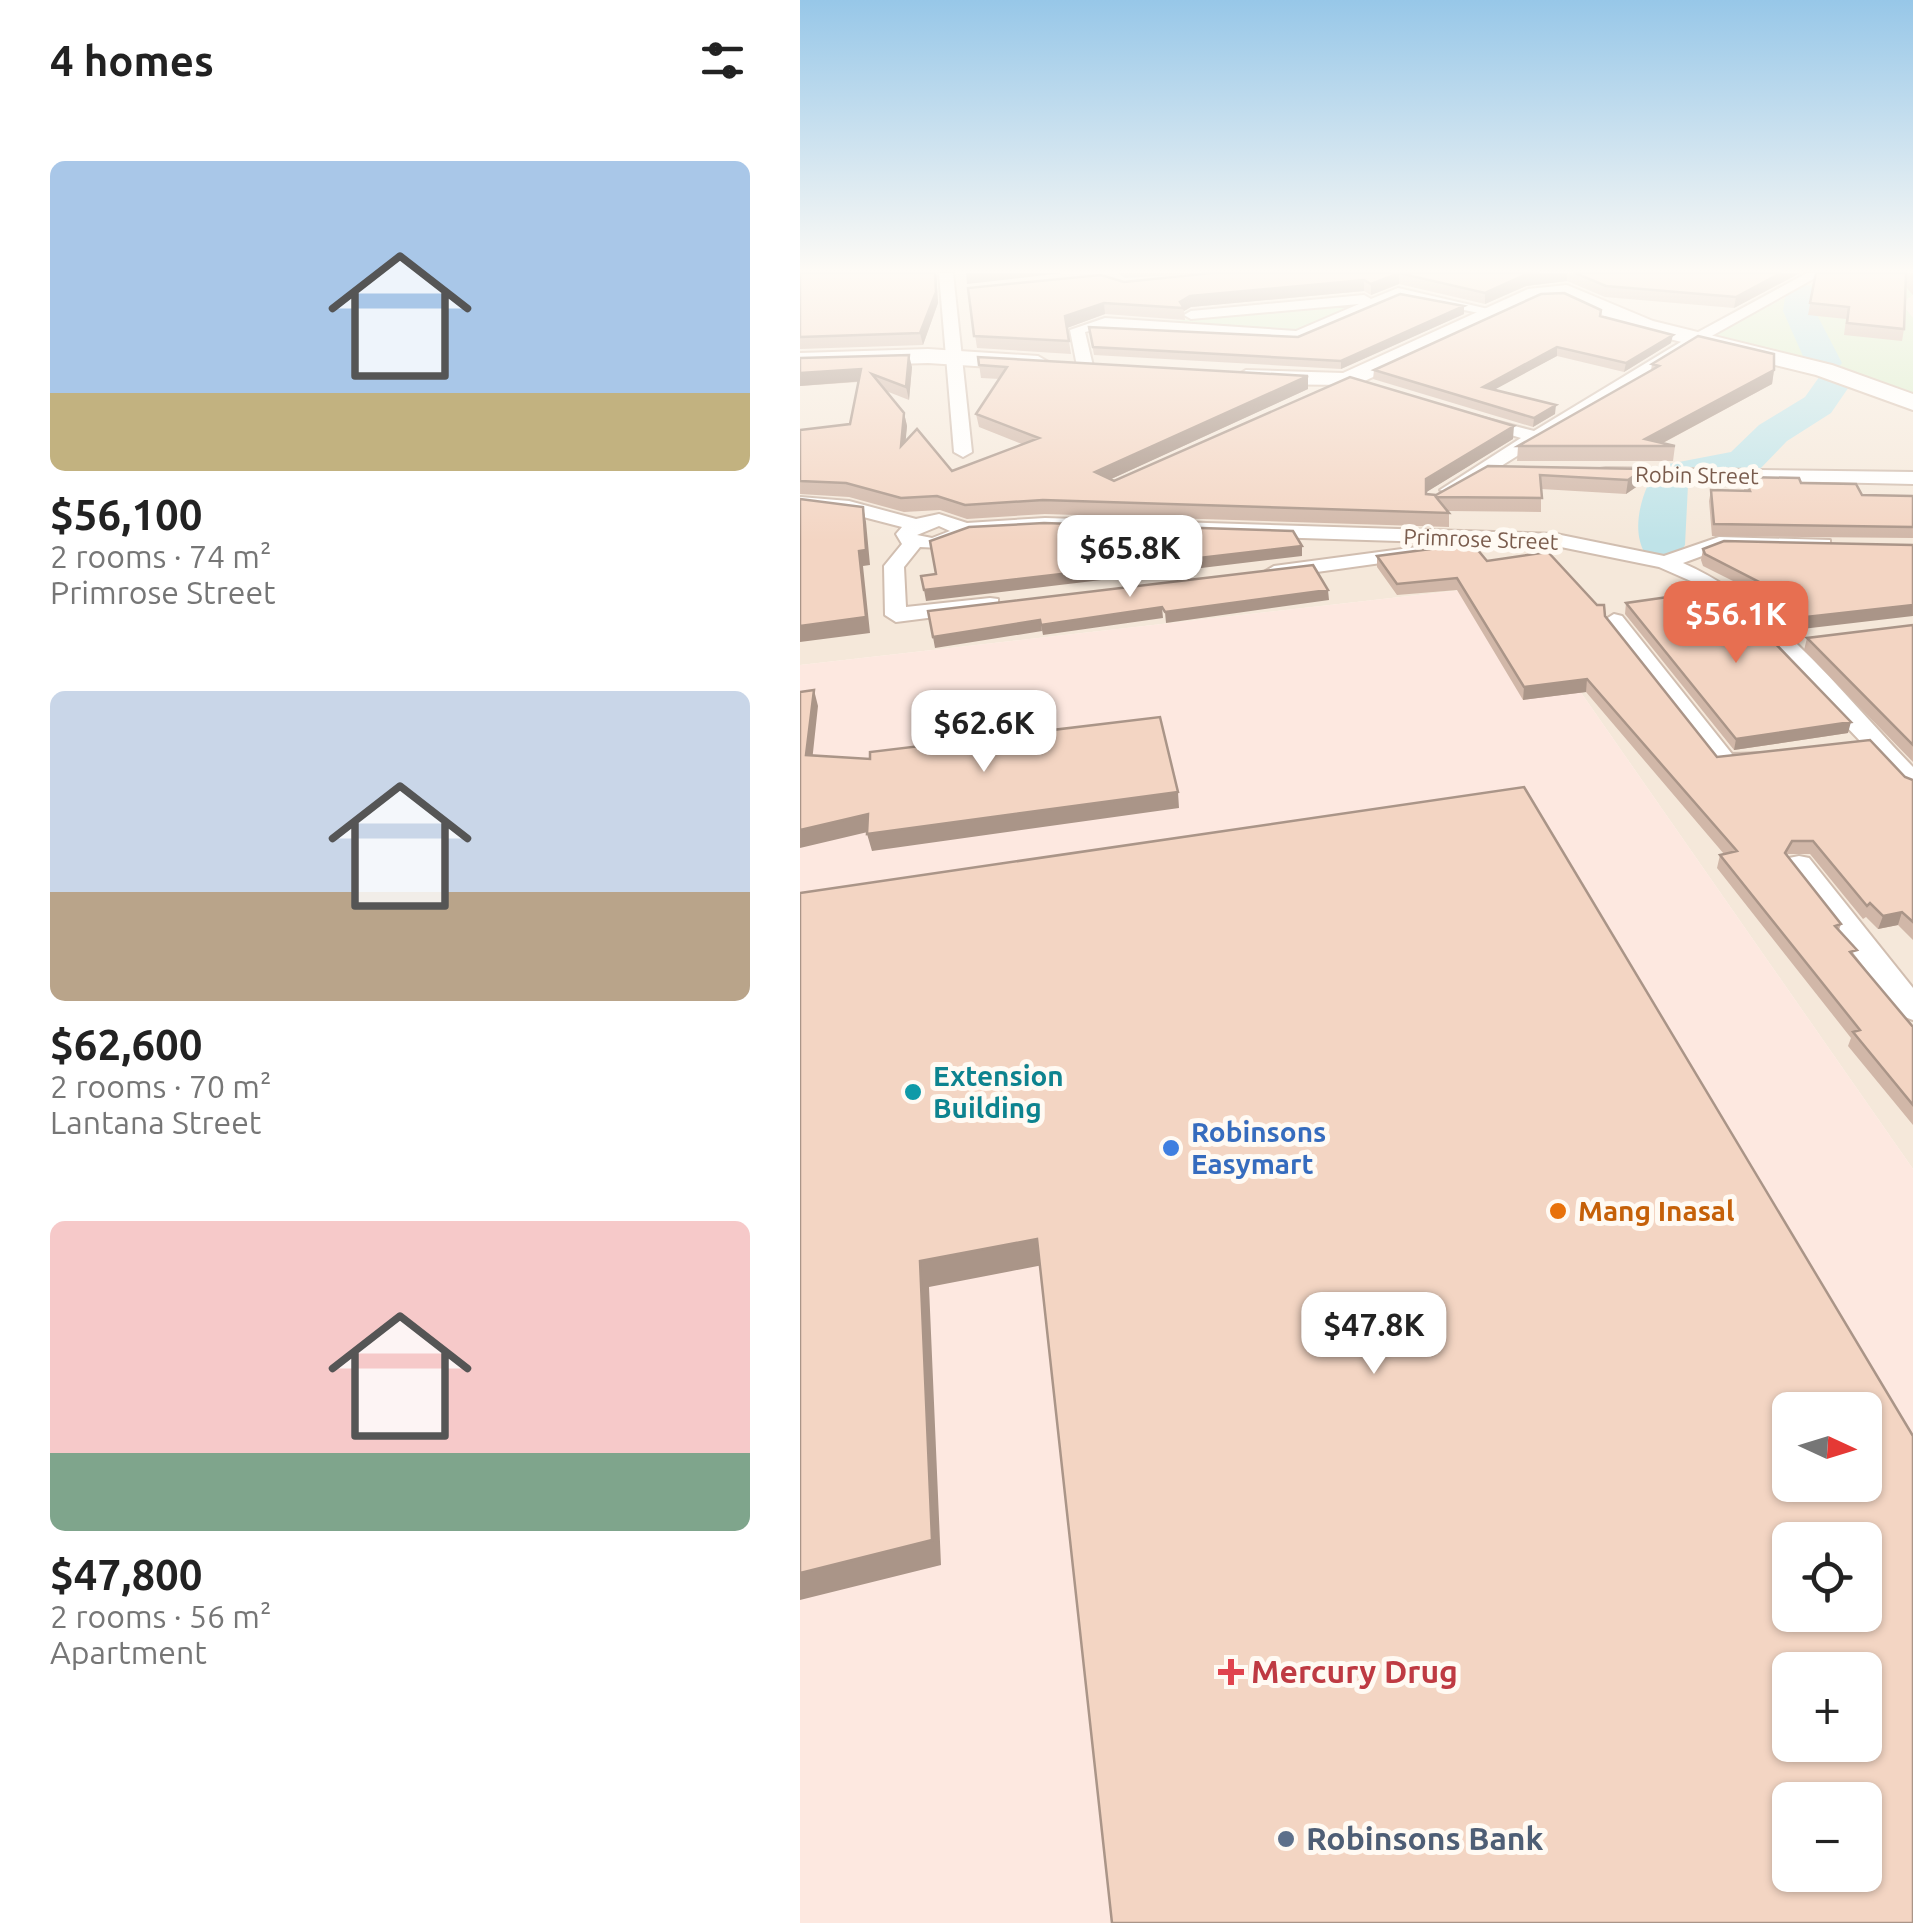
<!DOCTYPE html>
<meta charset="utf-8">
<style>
:root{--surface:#fff;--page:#f2f2f2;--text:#222;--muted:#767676;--accent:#e76f51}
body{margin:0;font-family:Ubuntu,sans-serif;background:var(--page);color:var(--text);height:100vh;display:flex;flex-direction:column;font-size:38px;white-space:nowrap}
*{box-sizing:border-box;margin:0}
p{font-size:32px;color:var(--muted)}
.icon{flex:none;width:55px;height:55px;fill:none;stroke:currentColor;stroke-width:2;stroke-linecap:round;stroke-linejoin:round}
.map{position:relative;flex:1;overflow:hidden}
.drawer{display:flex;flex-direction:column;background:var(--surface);width:800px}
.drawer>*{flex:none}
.needle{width:65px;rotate:94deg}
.fabs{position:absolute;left:972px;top:1392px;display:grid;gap:20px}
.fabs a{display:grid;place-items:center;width:110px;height:110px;border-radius:15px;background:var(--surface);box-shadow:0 2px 8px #0004;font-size:50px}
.price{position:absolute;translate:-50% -85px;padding:0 22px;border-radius:20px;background:#fff;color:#222;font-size:32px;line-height:65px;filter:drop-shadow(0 2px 5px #0008)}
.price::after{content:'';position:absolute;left:50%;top:60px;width:30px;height:22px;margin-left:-15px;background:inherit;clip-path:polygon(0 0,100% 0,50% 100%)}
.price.selected{background:var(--accent);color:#fff}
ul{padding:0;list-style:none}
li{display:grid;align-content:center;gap:20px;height:530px;padding:0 50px}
li span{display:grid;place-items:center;height:310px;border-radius:15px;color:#555}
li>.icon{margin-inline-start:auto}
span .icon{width:180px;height:180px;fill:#fffc;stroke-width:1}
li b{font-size:42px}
h2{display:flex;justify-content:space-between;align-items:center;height:120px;padding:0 50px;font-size:42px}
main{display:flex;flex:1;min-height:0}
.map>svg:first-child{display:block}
.residential{fill:#f5e8da}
.commercial{fill:#fde8e0;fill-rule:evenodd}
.green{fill:#d8ecc9}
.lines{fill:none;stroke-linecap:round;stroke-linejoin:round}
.river{fill:#bfe3e8;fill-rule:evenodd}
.street-casing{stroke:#d1beb0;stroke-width:4}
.secondary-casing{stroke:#d6c0b0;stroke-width:4}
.street{fill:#fff;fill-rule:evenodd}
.secondary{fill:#fff;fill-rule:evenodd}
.wall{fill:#d1b7a8}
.shaded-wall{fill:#aa9588}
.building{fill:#f3d5c3;stroke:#aa9588;stroke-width:2.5;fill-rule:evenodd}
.culture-dot{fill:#0f9aa8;stroke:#fffaf3;stroke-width:4}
.shop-dot{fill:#3f7fe0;stroke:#fffaf3;stroke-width:4}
.food-dot{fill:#e8710a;stroke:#fffaf3;stroke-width:4}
.health-dot{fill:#e0444e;stroke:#fffaf3;stroke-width:4}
.service-dot{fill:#5c6f8a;stroke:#fffaf3;stroke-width:4}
.labels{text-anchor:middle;stroke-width:10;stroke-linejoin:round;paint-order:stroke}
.far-street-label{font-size:22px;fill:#7a5c4d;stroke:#fffaf3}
.culture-label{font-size:28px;font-weight:bold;fill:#0d838f;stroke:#fffaf3;text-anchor:start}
.shop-label{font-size:28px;font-weight:bold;fill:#366cbe;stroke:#fffaf3;text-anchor:start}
.food-label{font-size:28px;font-weight:bold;fill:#c56008;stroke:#fffaf3;text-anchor:start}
.near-health-label{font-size:32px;font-weight:bold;fill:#be3a42;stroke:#fffaf3;text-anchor:start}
.near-service-label{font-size:32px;font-weight:bold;fill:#4e5e75;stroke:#fffaf3;text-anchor:start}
</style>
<main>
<section class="drawer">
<h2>4 homes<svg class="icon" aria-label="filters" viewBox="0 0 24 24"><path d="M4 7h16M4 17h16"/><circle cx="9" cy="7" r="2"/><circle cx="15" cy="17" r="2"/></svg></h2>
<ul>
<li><span style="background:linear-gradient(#a9c7e8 75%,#c2b280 0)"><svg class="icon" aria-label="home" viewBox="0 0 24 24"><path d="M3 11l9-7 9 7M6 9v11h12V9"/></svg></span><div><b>$56,100</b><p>2 rooms · 74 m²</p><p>Primrose Street</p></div></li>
<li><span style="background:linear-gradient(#c9d6e8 65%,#b9a48a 0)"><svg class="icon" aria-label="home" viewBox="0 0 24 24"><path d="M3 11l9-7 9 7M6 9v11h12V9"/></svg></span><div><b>$62,600</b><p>2 rooms · 70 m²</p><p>Lantana Street</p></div></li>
<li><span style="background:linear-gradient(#f6c9c9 75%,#7fa58c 0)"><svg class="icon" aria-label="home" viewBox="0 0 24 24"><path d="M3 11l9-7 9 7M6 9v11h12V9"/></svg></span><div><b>$47,800</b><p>2 rooms · 56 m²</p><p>Apartment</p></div></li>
</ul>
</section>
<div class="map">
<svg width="1113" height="1923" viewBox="0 0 1113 1923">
<rect width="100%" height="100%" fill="#fdf6ec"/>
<path class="residential" d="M 0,273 L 1113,273 L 1113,1169 L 706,585 L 0,665 Z"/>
<path class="commercial" d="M 706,585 L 1113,1169 L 1113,1923 L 0,1923 L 0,665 ZM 990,1410 L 1065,1410 L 1065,1485 L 990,1485 ZM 990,1540 L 1065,1540 L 1065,1615 L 990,1615 ZM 990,1670 L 1065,1670 L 1065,1745 L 990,1745 ZM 990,1800 L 1065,1800 L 1065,1875 L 990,1875 Z"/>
<path class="green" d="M 1034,273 L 1113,273 L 1113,295 L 1101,303 L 1113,318 L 1113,394 L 907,337 Z
M 555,305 L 559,308 L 505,336 L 328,325 Z"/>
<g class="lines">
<path class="river" d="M 1002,282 L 1018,291 L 1015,311 L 1042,363 L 1036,370 L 1048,373 L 1053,381 L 1031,413 L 987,441 L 958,471 L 888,485 L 885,545 L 878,555 L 862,559 L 846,555 C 829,529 843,489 858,466 L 931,452 L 959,425 L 1005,397 L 1022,373 L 1012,370 L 1006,363 L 983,311 L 986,291 Z"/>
<g class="street-casing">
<path id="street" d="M 139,273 L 153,273 L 172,452 L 163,457 L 154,452 Z
M 1007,273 L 1024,273 L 899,343 L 656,494 L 640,490 L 721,438 L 672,423 L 672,415 L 734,431 L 889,337 Z
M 598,288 L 701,312 L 694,316 L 599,297 L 498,341 L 298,329 L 285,332 L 293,366 L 285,371 L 277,366 L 270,330 L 305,318 L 496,331 L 559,304 L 391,319 L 384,315 L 391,311 L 564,295 L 571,299 Z
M 806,468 L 1113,472 L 1113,484 L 800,477 L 800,469 Z
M 0,497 L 49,501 L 116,519 L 139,514 L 167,523 L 245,518 L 756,534 L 864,556 L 919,537 L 1030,540 L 1030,548 L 1023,550 L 921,549 L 883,563 C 976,604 1043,695 1113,767 L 1113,790 L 1104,787 L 940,615 L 900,585 L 859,567 L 756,546 L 245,530 L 170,534 L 141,548 L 120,547 L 104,567 L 106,607 L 190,598 L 198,599 L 198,609 L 96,622 L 85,615 L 84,566 L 102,544 L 96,534 L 102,527 L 48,513 L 0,509 ZM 139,526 L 150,531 L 132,538 L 117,535 Z
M 617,547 L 624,549 L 624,557 L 474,578 L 464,572 L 474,566 Z
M 814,614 L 822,616 L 932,754 L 966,753 L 970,758 L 966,763 L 917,768 L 803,621 Z
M 999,856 L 1009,858 L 1113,988 L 1113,1020 L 1102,1016 L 989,870 L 985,864 L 989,858 Z"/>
</g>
<g class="secondary-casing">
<path id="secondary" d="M 767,285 L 853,321 L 1032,365 L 1113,394 L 1113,410 L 1016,375 L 837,331 L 764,297 L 739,299 L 556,385 L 446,384 L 434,377 L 446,370 L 543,373 L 728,289 Z
M 128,349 L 238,356 L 250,363 L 238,370 L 128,363 L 0,367 L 0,353 Z"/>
</g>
<use href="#street" class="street"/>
<use href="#secondary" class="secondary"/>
</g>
<path class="wall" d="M 0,273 L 136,273 L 138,303 L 123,345 L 0,349 Z
M 317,273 L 1000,273 L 934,308 L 805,297 L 767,281 L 726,286 L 685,304 L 599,284 L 571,295 L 564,291 L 391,307 L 384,311 L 385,320 L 305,314 L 267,328 L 271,354 L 177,348 L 168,288 L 324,282 L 408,273 L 325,278 Z
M 1016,273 L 1113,273 L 1113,295 L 1105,286 L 1104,329 L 1102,341 L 1044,335 L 1046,319 L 1008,315 Z
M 664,306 L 664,314 L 541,369 L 294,355 L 289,327 L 498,337 Z
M 800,316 L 871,343 L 824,372 L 757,356 L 694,389 L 755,414 L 733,427 L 573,379 L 574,370 Z
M 178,357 L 508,389 L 311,479 L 314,481 L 713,439 L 626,492 L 626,494 L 636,495 L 688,466 L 844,469 L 842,483 L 826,494 L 741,489 L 741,512 L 648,511 L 649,513 L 649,527 L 245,514 L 167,519 L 140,510 L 104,512 L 49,497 L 0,494 L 0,430 L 50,424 L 58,382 L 0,386 L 0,358 L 112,367 L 109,400 L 86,391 L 104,413 L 107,426 L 105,441 L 152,471 L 222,444 L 179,427 L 176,414 L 200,379 L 181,378 Z
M 852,364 L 974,370 L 972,384 L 863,443 L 875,446 L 873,461 L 717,461 L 718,446 L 851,370 Z
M 944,477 L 1001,483 L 1062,495 L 1113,496 L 1113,538 L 912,536 L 909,501 L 911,490 L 944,491 Z
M 649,535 L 687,561 L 805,616 L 917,757 L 1105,777 L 1113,780 L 1113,940 L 1098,925 L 1078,929 L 1066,917 L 1063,919 L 1010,854 L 988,854 L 987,856 L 1041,924 L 1039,930 L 1055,957 L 1113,1027 L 1113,1125 L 1048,1046 L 1051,1038 L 917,868 L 920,855 L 924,854 L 786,692 L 723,700 L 657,590 L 597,595 L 577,567 L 577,556 L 638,548 L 648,542 Z
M 1113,545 L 985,631 L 947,596 L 949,589 L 903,566 L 901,560 L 903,549 Z
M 826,603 L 1048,733 L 934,750 L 825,614 Z
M 1113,625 L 1113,762 L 1004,650 L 1007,638 Z"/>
<path class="shaded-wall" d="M 135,273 L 136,273 L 138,303 L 123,345 L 120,333 Z
M 166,273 L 263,273 L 167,284 Z
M 599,273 L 599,284 L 571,295 L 571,284 Z
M 740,273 L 767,273 L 767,281 L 726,286 L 685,304 L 685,293 L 727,274 Z
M 981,273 L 1000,273 L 934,308 L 936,297 Z
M 564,280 L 564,291 L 391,307 L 384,311 L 380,302 L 390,296 Z
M 304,303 L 305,314 L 267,328 L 265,316 Z
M 664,306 L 664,314 L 541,369 L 541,361 Z
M 873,335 L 871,343 L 824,372 L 826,363 Z
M 757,347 L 757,356 L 683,396 L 683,387 Z
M 109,355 L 112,367 L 109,400 L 106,387 Z
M 61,369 L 64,381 L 0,386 L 0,373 Z
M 974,370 L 972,384 L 857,446 L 845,439 Z
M 508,376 L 508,389 L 296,486 L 295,472 Z
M 756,405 L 755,414 L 733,427 L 734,418 Z
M 104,413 L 107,426 L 104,459 L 101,446 Z
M 714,426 L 713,439 L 625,493 L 626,479 Z
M 844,469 L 842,483 L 826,494 L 828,480 Z
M 63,507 L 66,522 L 70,565 L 63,566 L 70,633 L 0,642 L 0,626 L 59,551 Z
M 502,546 L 502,556 L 126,601 L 124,590 Z
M 528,590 L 529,600 L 366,623 L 365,612 Z
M 1113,605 L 1113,616 L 985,631 L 988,619 Z
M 362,607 L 363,618 L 243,635 L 241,625 Z
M 240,620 L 242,631 L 135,648 L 133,637 Z
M 787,679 L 786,692 L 723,700 L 724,687 Z
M 14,690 L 18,706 L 11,771 L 6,755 Z
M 1051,722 L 1048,733 L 934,750 L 936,739 Z
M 378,792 L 379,808 L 72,851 L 67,834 Z
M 68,814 L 72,831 L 0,848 L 0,830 Z
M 1102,912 L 1098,925 L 1078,929 L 1083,916 Z
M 237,1239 L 243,1265 L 129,1287 L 141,1565 L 0,1600 L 0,1573 L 120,1261 Z"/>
<path class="building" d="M 0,273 L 135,273 L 136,292 L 120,333 L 0,337 Z
M 412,273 L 740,273 L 727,274 L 685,293 L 599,273 L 571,284 L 564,280 L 390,296 L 380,302 L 384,308 L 304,303 L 265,316 L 269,341 L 174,336 L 168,288 L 301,275 L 324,282 Z
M 775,273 L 981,273 L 936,297 L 806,286 Z
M 1016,273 L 1106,273 L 1104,329 L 1047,323 L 1049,307 L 1010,303 Z
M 764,293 L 801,310 L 800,316 L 873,335 L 826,363 L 757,347 L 683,387 L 756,405 L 734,418 L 574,370 L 741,294 Z
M 600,294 L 664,306 L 541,361 L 293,347 L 289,327 L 498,337 Z
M 898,336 L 974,354 L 974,370 L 845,439 L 875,446 L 718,446 L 859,366 L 852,364 Z
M 109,355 L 106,387 L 72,374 L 104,413 L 101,446 L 117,429 L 152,471 L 239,438 L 176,414 L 207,367 L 179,365 L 178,357 L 508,376 L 295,472 L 314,481 L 550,377 L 714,426 L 626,479 L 626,494 L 636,495 L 688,466 L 844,469 L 828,480 L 740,475 L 742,498 L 636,497 L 649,513 L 243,500 L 165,505 L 137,496 L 101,498 L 46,483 L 0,481 L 0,430 L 50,424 L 61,369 L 0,373 L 0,358 Z
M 944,477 L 999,478 L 1001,483 L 1056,484 L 1062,495 L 1113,496 L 1113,527 L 914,524 L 911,490 L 950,491 Z
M 0,499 L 63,507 L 66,550 L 59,551 L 66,617 L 0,626 Z
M 244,523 L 493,531 L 502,546 L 124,590 L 121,576 L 136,574 L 130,541 L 169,527 Z
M 649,535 L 666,536 L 687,561 L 748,552 L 797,605 L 804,605 L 805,616 L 917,757 L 1070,740 L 1105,777 L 1113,780 L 1113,922 L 1102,912 L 1083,916 L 1070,903 L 1067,906 L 1013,841 L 992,841 L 985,853 L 1041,924 L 1035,926 L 1057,950 L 1050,952 L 1113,1027 L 1113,1105 L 1053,1032 L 1060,1030 L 920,855 L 937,851 L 787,679 L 724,687 L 657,578 L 597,584 L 577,556 L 638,548 L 651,540 Z
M 924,541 L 1113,545 L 1113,605 L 988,619 L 950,584 L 961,583 L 905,554 L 903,549 Z
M 513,565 L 528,590 L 365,612 L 362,607 L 241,625 L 240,620 L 133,637 L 128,611 Z
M 917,590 L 940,607 L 1051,722 L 936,739 L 826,603 Z
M 1113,625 L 1113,745 L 1007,638 Z
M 14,690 L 6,755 L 70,759 L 70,752 L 360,717 L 378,792 L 67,834 L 68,814 L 0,830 L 0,692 Z
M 724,787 L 1113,1436 L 1113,1923 L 312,1923 L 237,1239 L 120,1261 L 132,1540 L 0,1573 L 0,893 ZM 990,1410 L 1065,1410 L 1065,1485 L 990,1485 ZM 990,1540 L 1065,1540 L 1065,1615 L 990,1615 ZM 990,1670 L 1065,1670 L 1065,1745 L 990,1745 ZM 990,1800 L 1065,1800 L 1065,1875 L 990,1875 Z"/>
<linearGradient id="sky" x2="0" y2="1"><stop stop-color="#97c7e8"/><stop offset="0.5" stop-color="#fefbf6"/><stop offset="1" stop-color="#fefbf6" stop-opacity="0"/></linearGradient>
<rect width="1113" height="542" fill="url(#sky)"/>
<circle class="culture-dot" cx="113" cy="1092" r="10"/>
<circle class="shop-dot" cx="371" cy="1148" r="10"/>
<circle class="food-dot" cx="758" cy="1211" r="10"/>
<path class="health-dot" d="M426 1657h10v10h10v10h-10v10h-10v-10h-10v-10h10z"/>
<circle class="service-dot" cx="486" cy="1839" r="10"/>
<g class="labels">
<g class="far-street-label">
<text transform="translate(897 475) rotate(1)" y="8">Robin Street</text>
<text transform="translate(681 539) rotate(2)" y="8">Primrose Street</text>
</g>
<g class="culture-label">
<text x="133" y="1086">Extension<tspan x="133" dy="32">Building</tspan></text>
</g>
<g class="shop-label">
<text x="391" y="1142">Robinsons<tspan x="391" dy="32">Easymart</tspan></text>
</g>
<g class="food-label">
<text x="778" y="1221">Mang Inasal</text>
</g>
<g class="near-health-label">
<text x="451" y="1683">Mercury Drug</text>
</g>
<g class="near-service-label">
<text x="506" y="1850">Robinsons Bank</text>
</g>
</g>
</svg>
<div class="fabs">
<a><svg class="needle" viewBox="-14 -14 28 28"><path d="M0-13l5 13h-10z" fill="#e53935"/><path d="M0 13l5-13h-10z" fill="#767676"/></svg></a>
<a><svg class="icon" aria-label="locate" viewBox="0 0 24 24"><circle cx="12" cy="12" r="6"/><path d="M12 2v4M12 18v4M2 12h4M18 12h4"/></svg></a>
<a>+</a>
<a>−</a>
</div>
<b class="price" style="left:330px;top:600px">$65.8K</b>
<b class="price selected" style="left:936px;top:666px">$56.1K</b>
<b class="price" style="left:184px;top:775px">$62.6K</b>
<b class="price" style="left:574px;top:1377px">$47.8K</b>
</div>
</main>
